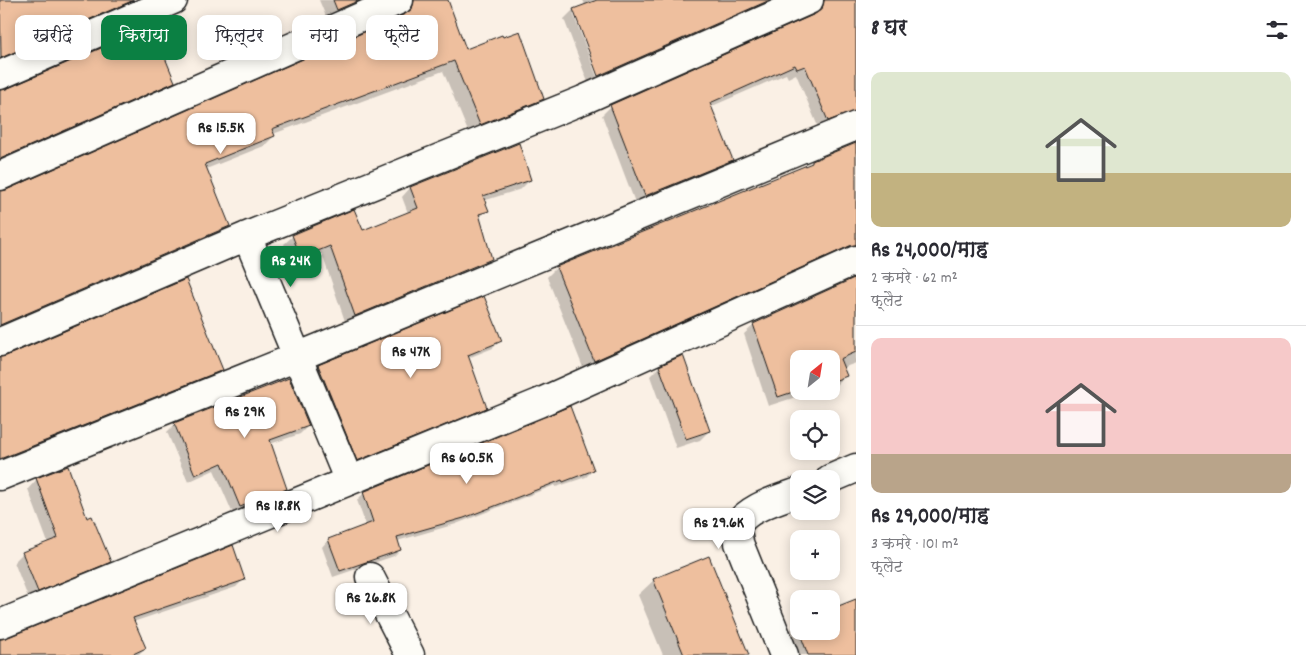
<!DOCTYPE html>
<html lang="hi">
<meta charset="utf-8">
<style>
:root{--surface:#fff;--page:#f7f7f7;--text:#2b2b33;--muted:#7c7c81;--line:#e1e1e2;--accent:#0b8043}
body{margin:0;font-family:Dekko,"Playpen Sans Deva",sans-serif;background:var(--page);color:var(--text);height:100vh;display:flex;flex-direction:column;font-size:19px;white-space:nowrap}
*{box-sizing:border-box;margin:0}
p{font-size:16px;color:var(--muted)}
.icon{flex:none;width:28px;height:28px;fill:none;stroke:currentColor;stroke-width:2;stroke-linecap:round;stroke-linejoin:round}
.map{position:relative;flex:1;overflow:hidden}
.drawer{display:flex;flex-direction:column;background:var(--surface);width:450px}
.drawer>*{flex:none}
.top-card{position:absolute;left:15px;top:15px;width:475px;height:45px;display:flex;gap:10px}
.needle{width:32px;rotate:30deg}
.fabs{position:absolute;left:790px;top:350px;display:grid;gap:10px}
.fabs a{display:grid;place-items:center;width:50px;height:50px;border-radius:10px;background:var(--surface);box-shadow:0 2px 12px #0003;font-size:25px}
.price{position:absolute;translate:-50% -42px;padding:0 11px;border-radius:10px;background:#fff;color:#222;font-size:16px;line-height:32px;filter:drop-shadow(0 1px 2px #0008)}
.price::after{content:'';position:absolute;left:50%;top:30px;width:15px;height:11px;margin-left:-8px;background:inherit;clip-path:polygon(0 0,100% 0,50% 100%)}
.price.current{background:var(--accent);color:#fff}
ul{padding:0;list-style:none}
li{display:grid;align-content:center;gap:10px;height:265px;padding:0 15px}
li+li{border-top:1px solid var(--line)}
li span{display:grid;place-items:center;height:155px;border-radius:10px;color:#555}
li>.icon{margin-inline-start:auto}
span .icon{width:90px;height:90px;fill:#fffc;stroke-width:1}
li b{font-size:21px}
h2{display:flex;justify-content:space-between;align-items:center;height:60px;padding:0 15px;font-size:21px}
.tag{padding:0 18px;border-radius:10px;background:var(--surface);box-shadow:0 2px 12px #0003;font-size:18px;line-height:45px}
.tag.current{background:var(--accent);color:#fff}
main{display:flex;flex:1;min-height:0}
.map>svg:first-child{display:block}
.shadow{fill:#0003}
.building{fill:#eebf9e;stroke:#1c1c1c}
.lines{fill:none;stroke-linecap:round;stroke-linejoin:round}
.street-casing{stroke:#1c1c1c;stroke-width:31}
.street{stroke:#fdfcf7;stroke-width:28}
</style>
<main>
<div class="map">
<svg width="856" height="655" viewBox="0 0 856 655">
<rect width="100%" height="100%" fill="#faf0e5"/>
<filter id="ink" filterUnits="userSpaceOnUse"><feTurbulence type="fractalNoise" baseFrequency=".02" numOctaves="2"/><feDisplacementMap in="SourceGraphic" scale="10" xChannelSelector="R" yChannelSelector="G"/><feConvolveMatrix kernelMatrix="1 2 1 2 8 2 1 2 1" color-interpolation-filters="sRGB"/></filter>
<g filter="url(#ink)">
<path class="shadow" d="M 0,0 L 145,0 L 0,63 Z
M 319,0 L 371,0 L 327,19 Z
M 400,0 L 446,0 L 465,50 L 542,99 L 532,109 L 469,134 L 443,71 L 273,134 L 274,136 L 264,146 L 206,169 L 229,226 L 219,236 L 0,330 L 0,192 L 7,192 L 403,17 L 405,12 Z
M 583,0 L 780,0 L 601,79 L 576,13 L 573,13 L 598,80 L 589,85 L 564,19 L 573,10 L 585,5 Z
M 812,0 L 853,0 L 856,8 L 856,123 L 819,129 L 796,74 L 788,78 L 786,74 L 710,107 L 732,159 L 723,169 L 636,205 L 602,115 L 611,106 L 814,16 L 816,12 L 815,4 Z
M 173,82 L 163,92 L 0,164 L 0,92 Z
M 518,144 L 530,180 L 521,189 L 483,201 L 487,210 L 479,218 L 491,259 L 482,268 L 346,324 L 322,254 L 292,265 L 284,244 L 293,236 L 362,231 L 408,213 L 402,197 L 410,188 Z
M 856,144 L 856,257 L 584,370 L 547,277 L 556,268 L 810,165 L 812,162 Z
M 856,278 L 856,363 L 842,368 L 845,376 L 836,385 L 831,387 L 831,359 L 799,359 L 799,391 L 820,391 L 800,399 L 799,396 L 768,406 L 744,334 L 754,325 Z
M 484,298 L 501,340 L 493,348 L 468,358 L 485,407 L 478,415 L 350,467 L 311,374 L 318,366 Z
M 682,357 L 709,431 L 700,440 L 676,448 L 650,376 L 659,367 Z
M 0,358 L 222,369 L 212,380 L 0,464 Z
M 175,424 L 308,426 L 300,434 L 270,444 L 286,489 L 278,497 L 233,514 L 214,470 L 188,482 L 167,432 Z
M 593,470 L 586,477 L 556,487 L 555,485 L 456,524 L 397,541 L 400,550 L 394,556 L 333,577 L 322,547 L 328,540 L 366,526 L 357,500 L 364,493 Z
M 37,479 L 87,519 L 110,561 L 101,570 L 29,600 L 14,562 L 23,553 L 48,543 L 28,489 Z
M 243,580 L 236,587 L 133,622 L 145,648 L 138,655 L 0,655 L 0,641 Z
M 654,580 L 748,655 L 663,655 L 638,595 Z
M 856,601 L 856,655 L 787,655 L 781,639 L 796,624 L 799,623 L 799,631 L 831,631 Z"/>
<path class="building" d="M 0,0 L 134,0 L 1,58 Z
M 333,0 L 360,0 L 337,10 Z
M 414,0 L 448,0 L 466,49 L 502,35 L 503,37 L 520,31 L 544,99 L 480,125 L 454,61 L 272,129 L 275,136 L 205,164 L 230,226 L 0,325 L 0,191 L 6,190 L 405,14 L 412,9 Z
M 597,0 L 770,0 L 598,76 L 573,9 Z
M 824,0 L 856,0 L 856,111 L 828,121 L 805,66 L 797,69 L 795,65 L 710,103 L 733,160 L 645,196 L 610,105 L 815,14 L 822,9 Z
M 152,26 L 175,82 L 0,159 L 0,90 L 6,89 Z
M 519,143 L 531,180 L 483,196 L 489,211 L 479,214 L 492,259 L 355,316 L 330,246 L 301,258 L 292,235 L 354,209 L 363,230 L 418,208 L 410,187 Z
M 856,143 L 856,245 L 850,246 L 594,361 L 556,267 L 812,163 L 812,161 Z
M 854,278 L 856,284 L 856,352 L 840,359 L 847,376 L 831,382 L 831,359 L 799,359 L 799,390 L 778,397 L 753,324 Z
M 186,279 L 223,370 L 0,459 L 0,357 L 6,356 Z
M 484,296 L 502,341 L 468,355 L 487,408 L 357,461 L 318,365 Z
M 683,355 L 710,431 L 686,439 L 659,366 Z
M 289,378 L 309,426 L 270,440 L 287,489 L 240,507 L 222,463 L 195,475 L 174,423 Z
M 570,406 L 594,470 L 563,482 L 562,480 L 464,518 L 397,537 L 401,550 L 340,571 L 328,539 L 373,522 L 363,492 Z
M 68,466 L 87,518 L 92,516 L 111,562 L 38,592 L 22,552 L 58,538 L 36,478 Z
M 233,545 L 245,580 L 133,618 L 146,648 L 131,655 L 0,655 L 0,639 L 6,638 Z
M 709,556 L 749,655 L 684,655 L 653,579 Z
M 856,599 L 856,655 L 808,655 L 799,631 L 831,631 L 831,609 Z"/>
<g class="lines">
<g class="street-casing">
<path id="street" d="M 0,75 L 173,0
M 0,176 L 399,0
M 247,236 L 349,481
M 0,342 L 247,236 L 583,100 L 809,0
M 0,476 L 297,357 L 856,126
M 830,479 L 856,468
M 370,577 L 410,655
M 0,624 L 539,403 L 856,260
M 784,655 L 739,543 C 739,539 737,534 737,531 C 738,510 782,498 799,492"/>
</g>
<use href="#street" class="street"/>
</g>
</g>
</svg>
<div class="fabs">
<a><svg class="needle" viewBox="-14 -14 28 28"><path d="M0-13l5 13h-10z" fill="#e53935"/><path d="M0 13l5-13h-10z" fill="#7c7c81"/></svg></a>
<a><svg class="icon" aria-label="locate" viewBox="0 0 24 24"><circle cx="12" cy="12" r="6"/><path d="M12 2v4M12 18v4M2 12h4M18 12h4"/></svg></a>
<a><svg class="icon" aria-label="layers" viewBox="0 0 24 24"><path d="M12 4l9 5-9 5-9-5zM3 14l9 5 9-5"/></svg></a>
<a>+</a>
<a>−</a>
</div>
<b class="price" style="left:221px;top:155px">Rs 15.5K</b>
<b class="price current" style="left:291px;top:288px">Rs 24K</b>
<b class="price" style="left:411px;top:379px">Rs 47K</b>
<b class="price" style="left:245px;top:439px">Rs 29K</b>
<b class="price" style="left:467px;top:485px">Rs 60.5K</b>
<b class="price" style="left:278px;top:533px">Rs 18.8K</b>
<b class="price" style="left:719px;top:550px">Rs 29.6K</b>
<b class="price" style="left:371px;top:625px">Rs 26.8K</b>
<div class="top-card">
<a class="tag">खरीदें</a>
<a class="tag current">किराया</a>
<a class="tag">फ़िल्टर</a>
<a class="tag">नया</a>
<a class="tag">फ़्लैट</a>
</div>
</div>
<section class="drawer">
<h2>8 घर<svg class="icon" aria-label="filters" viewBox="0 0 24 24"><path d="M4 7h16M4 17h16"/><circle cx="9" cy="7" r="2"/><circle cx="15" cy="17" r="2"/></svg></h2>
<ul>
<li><span style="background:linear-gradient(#dfe7d0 65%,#c2b280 0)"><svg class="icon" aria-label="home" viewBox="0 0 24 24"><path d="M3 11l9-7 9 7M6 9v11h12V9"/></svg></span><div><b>Rs 24,000/माह</b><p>2 कमरे · 62 m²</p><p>फ़्लैट</p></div></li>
<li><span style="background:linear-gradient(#f6c9c9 75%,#b9a48a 0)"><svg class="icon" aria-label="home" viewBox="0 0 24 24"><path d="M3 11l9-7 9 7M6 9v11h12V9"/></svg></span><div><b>Rs 29,000/माह</b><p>3 कमरे · 101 m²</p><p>फ़्लैट</p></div></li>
</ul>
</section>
</main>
